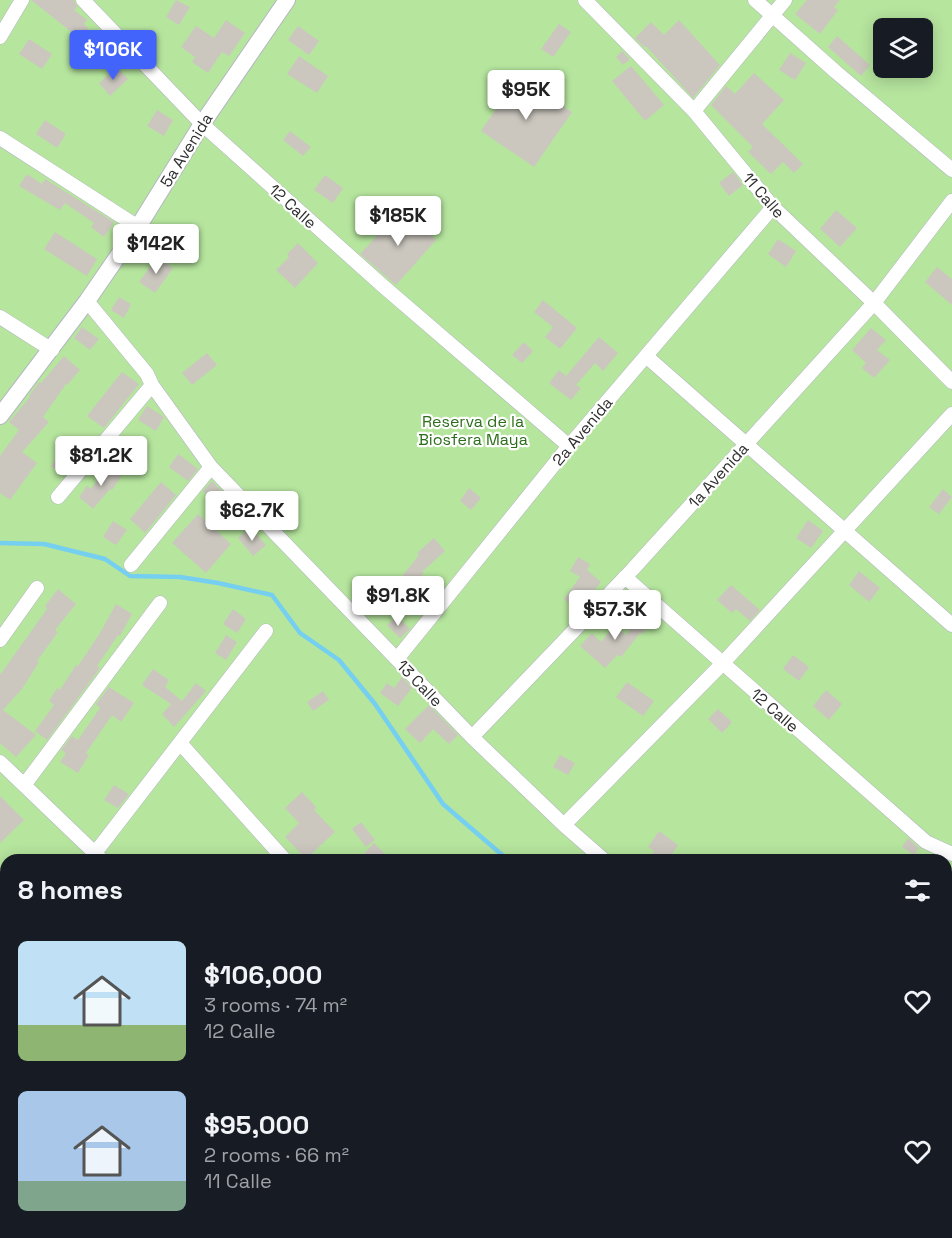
<!DOCTYPE html>
<meta charset="utf-8">
<style>
:root{--surface:#171b24;--page:#20242c;--text:#f1f3f6;--muted:#9ea1a6;--accent:#4264fb}
body{margin:0;font-family:"Space Grotesk",sans-serif;background:var(--page);color:var(--text);height:100vh;display:flex;flex-direction:column;font-size:22px;white-space:nowrap}
*{box-sizing:border-box;margin:0}
p{font-size:20px;color:var(--muted)}
.icon{flex:none;width:33px;height:33px;fill:none;stroke:currentColor;stroke-width:2;stroke-linecap:round;stroke-linejoin:round}
.map{position:relative;flex:1;overflow:hidden}
.side{position:absolute;left:0px;top:854px;width:952px;height:386px;display:flex;flex-direction:column;background:var(--surface);border-radius:18px 18px 0 0;box-shadow:0 3px 15px #0003}
.side>*{flex:none}
.tools{position:absolute;left:873px;top:18px;display:grid;gap:12px}
.tools a{display:grid;place-items:center;width:60px;height:60px;border-radius:9px;background:var(--surface);box-shadow:0 3px 15px #0003;font-size:30px}
.price{position:absolute;translate:-50% -51px;padding:0 14px;border-radius:6px;background:#fff;color:#222;font-size:20px;line-height:39px;filter:drop-shadow(0 2px 3px #0008)}
.price::after{content:'';position:absolute;left:50%;top:36px;width:18px;height:14px;margin-left:-9px;background:inherit;clip-path:polygon(0 0,100% 0,50% 100%)}
.price.on{background:var(--accent);color:#fff}
ul{padding:0;list-style:none}
li{display:flex;align-items:center;gap:18px;height:150px;padding:0 18px}
li span{display:grid;place-items:center;flex:none;width:168px;height:120px;border-radius:9px;color:#555}
li>.icon{margin-inline-start:auto}
span .icon{width:72px;height:72px;fill:#fffc;stroke-width:1}
li b{font-size:26px}
h2{display:flex;justify-content:space-between;align-items:center;height:72px;padding:0 18px;font-size:26px}
.map>svg:first-child{display:block}
.green{fill:#b6e59e;fill-rule:evenodd}
.lines{fill:none;stroke-linecap:round;stroke-linejoin:round}
.stream{stroke:#75cff0;stroke-width:4.5}
.building{fill:#cbc7bf}
.minor-casing{stroke:#b4b7c1;stroke-width:15}
.tertiary-casing{stroke:#b4b7c1;stroke-width:18}
.minor{stroke:#fff;stroke-width:14}
.tertiary{stroke:#fff;stroke-width:16}
.labels{text-anchor:middle;stroke-width:4.5;stroke-linejoin:round;paint-order:stroke}
.street-label{font-size:16px;fill:#2e2e2e;stroke:#fff}
.park-label{font-size:16px;fill:#2c6e1b;stroke:#fff}
</style>
<div class="map">
<svg width="952" height="1238" viewBox="0 0 952 1238">
<rect width="100%" height="100%" fill="#efe9e1"/>
<path class="green" d="M 0,0 L 952,0 L 952,1238 L 0,1238 ZM 884,28 L 922,28 L 922,68 L 884,68 ZM 6,860 L 946,860 L 946,1233 L 6,1233 Z"/>
<g class="lines">
<path class="stream" d="M 0,543 L 44,544 L 105,559 L 130,576 L 180,577 L 218,583 L 272,595 L 300,633 L 339,660 L 375,704 L 443,804 L 508,860
M 905,1233 L 908,1238"/>
</g>
<path class="building" d="M 31,0 L 74,0 L 77,7 L 74,10 L 87,20 L 84,24 L 99,41 L 81,57 L 71,46 L 79,38 Z
M 176,0 L 190,7 L 179,25 L 166,17 Z
M 807,0 L 840,0 L 834,7 L 838,10 L 820,34 L 795,14 Z
M 226,20 L 245,33 L 229,56 L 222,52 L 208,73 L 192,62 L 195,57 L 181,47 L 196,26 L 214,38 Z
M 679,20 L 720,65 L 693,98 L 646,46 L 644,47 L 635,38 L 651,22 L 664,35 Z
M 559,24 L 571,32 L 553,57 L 541,49 Z
M 298,26 L 319,41 L 309,55 L 288,40 Z
M 837,36 L 870,65 L 861,76 L 828,47 Z
M 29,39 L 52,54 L 42,69 L 19,54 Z
M 622,51 L 630,59 L 623,65 L 616,57 Z
M 790,53 L 806,63 L 795,80 L 779,70 Z
M 299,56 L 328,76 L 317,93 L 287,74 Z
M 631,66 L 664,105 L 645,121 L 612,81 Z
M 117,67 L 128,79 L 110,96 L 99,83 Z
M 754,73 L 784,100 L 762,124 L 803,164 L 794,173 L 783,162 L 771,174 L 748,152 L 753,147 L 711,105 L 726,86 L 735,94 Z
M 518,76 L 572,112 L 534,167 L 481,131 Z
M 157,110 L 173,120 L 164,136 L 147,126 Z
M 45,120 L 66,134 L 57,148 L 36,134 Z
M 290,131 L 311,147 L 303,156 L 283,140 Z
M 733,172 L 743,185 L 729,196 L 719,183 Z
M 27,174 L 42,184 L 45,179 L 114,222 L 104,237 L 91,227 L 94,223 L 65,203 L 60,210 L 19,186 Z
M 325,175 L 343,188 L 333,203 L 314,190 Z
M 402,209 L 436,240 L 396,285 L 360,254 Z
M 836,210 L 857,228 L 840,247 L 820,229 Z
M 55,232 L 97,259 L 87,276 L 44,249 Z
M 778,239 L 796,251 L 786,267 L 768,254 Z
M 298,243 L 318,263 L 295,288 L 276,270 L 289,257 L 287,254 Z
M 157,257 L 173,268 L 155,293 L 139,282 Z
M 937,267 L 952,279 L 952,305 L 925,282 Z
M 119,297 L 131,304 L 124,318 L 111,310 Z
M 543,300 L 577,328 L 560,349 L 545,337 L 553,327 L 534,312 Z
M 82,327 L 99,339 L 90,350 L 74,338 Z
M 871,328 L 886,340 L 877,350 L 890,360 L 874,378 L 862,368 L 866,363 L 852,350 Z
M 599,337 L 618,353 L 603,371 L 595,363 L 576,385 L 581,388 L 571,400 L 549,383 L 559,370 L 566,376 Z
M 524,342 L 533,351 L 522,363 L 512,355 Z
M 207,353 L 217,365 L 192,385 L 182,373 Z
M 64,356 L 80,370 L 67,385 L 66,384 L 43,417 L 49,422 L 22,452 L 37,463 L 10,500 L 0,493 L 0,456 L 19,430 L 9,422 L 30,397 L 29,396 L 39,382 L 41,383 Z
M 122,372 L 139,384 L 104,428 L 87,416 Z
M 147,406 L 164,417 L 156,431 L 138,420 Z
M 76,442 L 86,447 L 65,475 L 51,466 L 60,453 L 67,458 Z
M 178,454 L 198,469 L 188,481 L 169,467 Z
M 108,465 L 122,475 L 112,490 L 110,489 L 93,509 L 79,497 L 87,486 L 91,489 Z
M 212,481 L 225,495 L 219,503 L 203,491 Z
M 161,482 L 176,495 L 145,533 L 130,519 Z
M 469,488 L 481,498 L 471,510 L 460,501 Z
M 943,489 L 952,497 L 939,514 L 929,507 Z
M 198,514 L 231,544 L 206,573 L 172,543 Z
M 808,520 L 823,531 L 811,548 L 796,538 Z
M 113,521 L 127,530 L 116,545 L 103,537 Z
M 250,527 L 266,545 L 253,556 L 238,538 Z
M 434,538 L 445,551 L 422,572 L 424,573 L 406,595 L 394,586 L 419,555 L 417,553 Z
M 578,557 L 590,564 L 587,570 L 601,582 L 588,598 L 585,595 L 575,608 L 564,599 L 580,577 L 570,571 Z
M 859,571 L 880,588 L 869,602 L 849,585 Z
M 731,585 L 760,610 L 750,621 L 736,609 L 732,613 L 717,600 Z
M 58,589 L 76,604 L 55,630 L 58,632 L 37,661 L 39,662 L 22,689 L 3,710 L 36,735 L 16,757 L 0,743 L 0,675 L 47,609 L 45,606 Z
M 116,604 L 132,614 L 120,636 L 118,635 L 97,666 L 100,668 L 47,740 L 35,731 L 54,705 L 49,701 L 57,688 L 60,690 L 76,665 L 78,666 L 100,633 Z
M 233,609 L 246,619 L 237,633 L 223,624 Z
M 641,611 L 652,619 L 642,634 L 640,633 L 621,657 L 617,655 L 605,668 L 580,646 L 592,633 L 601,642 L 614,626 L 626,635 Z
M 397,616 L 410,629 L 400,638 L 387,625 Z
M 226,635 L 237,642 L 226,660 L 215,653 Z
M 793,655 L 809,667 L 799,681 L 783,669 Z
M 153,669 L 169,680 L 165,687 L 182,701 L 196,683 L 206,691 L 174,727 L 162,714 L 171,704 L 142,685 Z
M 402,677 L 412,688 L 398,706 L 380,693 L 387,683 L 394,688 Z
M 627,682 L 654,701 L 643,716 L 616,697 Z
M 109,687 L 134,703 L 121,722 L 112,715 L 86,753 L 89,755 L 78,773 L 60,762 L 66,753 L 61,750 L 72,736 L 78,740 L 100,708 L 96,704 Z
M 826,690 L 842,704 L 829,720 L 813,706 Z
M 323,691 L 329,700 L 313,711 L 307,702 Z
M 429,705 L 458,735 L 449,744 L 433,729 L 420,743 L 405,729 Z
M 718,709 L 732,722 L 722,733 L 708,719 Z
M 560,755 L 575,763 L 568,775 L 553,767 Z
M 114,785 L 129,794 L 118,808 L 104,800 Z
M 302,792 L 316,807 L 314,810 L 335,832 L 306,859 L 285,837 L 299,823 L 285,808 Z
M 0,796 L 24,820 L 0,843 Z
M 361,822 L 375,840 L 366,847 L 352,829 Z
M 659,831 L 678,845 L 668,860 L 648,860 L 654,851 L 648,847 Z
M 908,838 L 919,848 L 914,855 L 902,847 Z
M 374,843 L 391,860 L 358,860 Z"/>
<g class="lines">
<g class="minor-casing">
<path id="minor" d="M 83,0 L 202,124 L 383,286 L 569,446
M 585,0 L 694,111 L 773,207 L 874,303 L 952,382
M 755,0 L 836,72 L 952,170
M 0,37 L 22,0
M 694,111 L 785,0
M 0,138 L 138,227
M 87,301 L 147,374 L 152,385 L 211,467 L 472,737 L 564,825 L 604,860
M 0,317 L 52,350
M 646,356 L 952,625
M 58,497 L 152,385
M 131,565 L 211,467
M 625,577 L 926,842 L 952,854
M 0,640 L 37,588
M 397,659 L 569,446 L 773,207
M 472,737 L 632,570 L 874,303 L 952,201
M 180,743 L 285,860
M 0,762 L 100,858
M 25,784 L 160,603
M 564,825 L 722,664 L 952,414
M 95,853 L 266,631"/>
</g>
<g class="tertiary-casing">
<path id="tertiary" d="M 0,416 L 87,301 L 138,227 L 202,124 L 287,0"/>
</g>
<use href="#minor" class="minor"/>
<use href="#tertiary" class="tertiary"/>
</g>
<g class="labels">
<g class="street-label">
<text transform="translate(186 150) rotate(-58)" y="6">5a Avenida</text>
<text transform="translate(764 195) rotate(49)" y="6">11 Calle</text>
<text transform="translate(293 206) rotate(42)" y="6">12 Calle</text>
<text transform="translate(582 431) rotate(-50)" y="6">2a Avenida</text>
<text transform="translate(718 475) rotate(-48)" y="6">1a Avenida</text>
<text transform="translate(420 683) rotate(46)" y="6">13 Calle</text>
<text transform="translate(775 710) rotate(41)" y="6">12 Calle</text>
</g>
<g class="park-label">
<text x="473" y="427">Reserva de la<tspan x="473" dy="18">Biosfera Maya</tspan></text>
</g>
</g>
</svg>
<div class="tools">
<a><svg class="icon" aria-label="layers" viewBox="0 0 24 24"><path d="M12 4l9 5-9 5-9-5zM3 14l9 5 9-5"/></svg></a>
</div>
<b class="price on" style="left:113px;top:81px">$106K</b>
<b class="price" style="left:526px;top:121px">$95K</b>
<b class="price" style="left:398px;top:247px">$185K</b>
<b class="price" style="left:156px;top:275px">$142K</b>
<b class="price" style="left:101px;top:487px">$81.2K</b>
<b class="price" style="left:252px;top:542px">$62.7K</b>
<b class="price" style="left:398px;top:627px">$91.8K</b>
<b class="price" style="left:615px;top:641px">$57.3K</b>
<section class="side">
<h2>8 homes<svg class="icon" aria-label="filters" viewBox="0 0 24 24"><path d="M4 7h16M4 17h16"/><circle cx="9" cy="7" r="2"/><circle cx="15" cy="17" r="2"/></svg></h2>
<ul>
<li><span style="background:linear-gradient(#bfe0f5 70%,#8fb573 0)"><svg class="icon" aria-label="home" viewBox="0 0 24 24"><path d="M3 11l9-7 9 7M6 9v11h12V9"/></svg></span><div><b>$106,000</b><p>3 rooms · 74 m²</p><p>12 Calle</p></div><svg class="icon" aria-label="heart" viewBox="0 0 24 24"><path d="M12 20l-8-8c-3-5 5-10 8-4 3-6 11-1 8 4z"/></svg></li>
<li><span style="background:linear-gradient(#a9c7e8 75%,#7fa58c 0)"><svg class="icon" aria-label="home" viewBox="0 0 24 24"><path d="M3 11l9-7 9 7M6 9v11h12V9"/></svg></span><div><b>$95,000</b><p>2 rooms · 66 m²</p><p>11 Calle</p></div><svg class="icon" aria-label="heart" viewBox="0 0 24 24"><path d="M12 20l-8-8c-3-5 5-10 8-4 3-6 11-1 8 4z"/></svg></li>
</ul>
</section>
</div>
